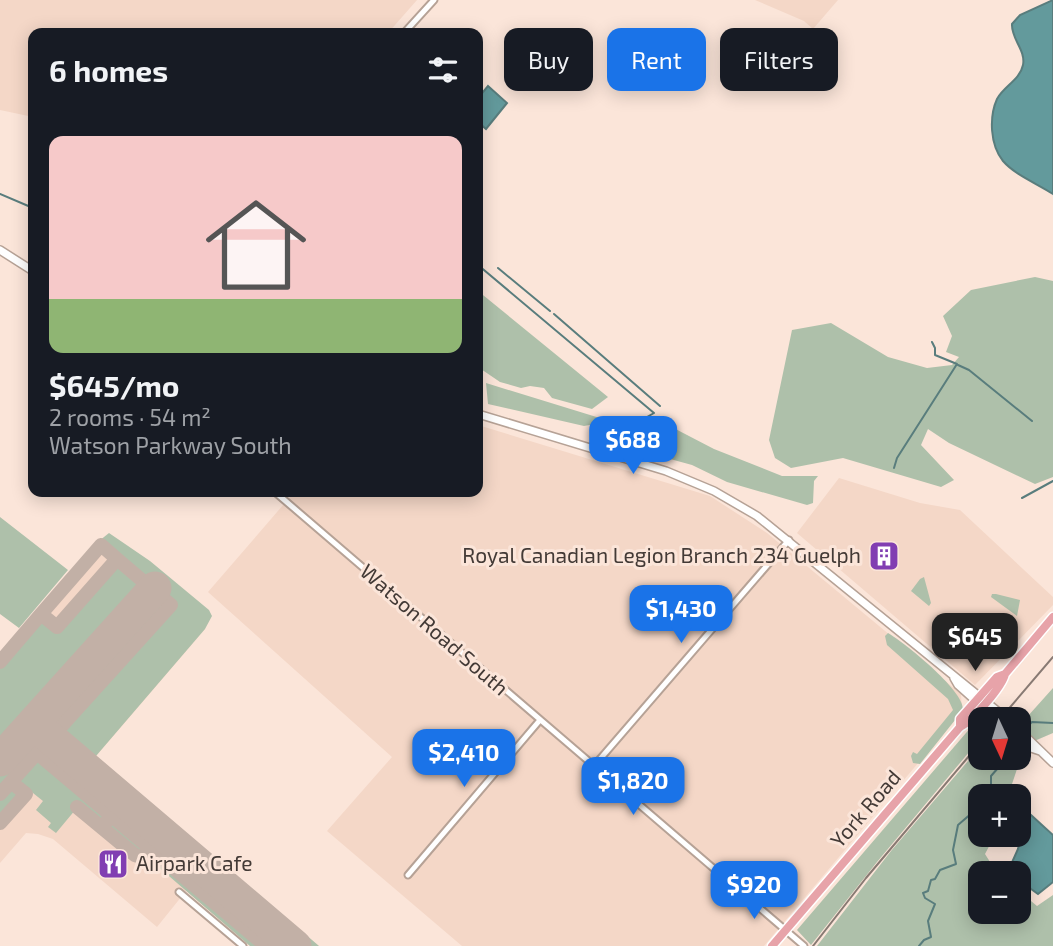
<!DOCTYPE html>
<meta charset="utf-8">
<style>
:root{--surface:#171b24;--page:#20242c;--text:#f1f3f6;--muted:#9ea1a6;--line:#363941;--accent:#1a73e8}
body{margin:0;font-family:"Exo 2",sans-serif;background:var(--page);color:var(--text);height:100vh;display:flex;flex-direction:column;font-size:26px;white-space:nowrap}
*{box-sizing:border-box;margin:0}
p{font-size:23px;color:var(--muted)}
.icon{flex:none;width:38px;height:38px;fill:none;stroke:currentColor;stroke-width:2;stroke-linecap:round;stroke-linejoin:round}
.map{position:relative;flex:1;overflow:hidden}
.panel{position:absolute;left:28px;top:28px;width:455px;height:469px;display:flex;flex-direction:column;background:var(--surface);border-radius:14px;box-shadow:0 4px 18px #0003}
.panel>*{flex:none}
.banner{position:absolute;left:504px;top:28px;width:443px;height:63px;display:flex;gap:14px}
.needle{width:46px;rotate:176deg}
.fabs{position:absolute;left:968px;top:707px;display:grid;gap:14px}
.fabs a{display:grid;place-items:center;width:63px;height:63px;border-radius:14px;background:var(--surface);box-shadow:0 4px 18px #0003;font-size:35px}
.price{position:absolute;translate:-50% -60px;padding:0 16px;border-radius:14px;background:var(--accent);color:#fff;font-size:23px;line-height:46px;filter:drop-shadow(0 2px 4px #0008)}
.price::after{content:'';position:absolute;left:50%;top:42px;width:21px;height:16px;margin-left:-10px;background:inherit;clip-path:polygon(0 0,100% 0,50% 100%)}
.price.on{background:#222;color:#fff}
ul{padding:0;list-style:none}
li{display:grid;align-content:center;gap:14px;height:371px;padding:0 21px}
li+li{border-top:2px solid var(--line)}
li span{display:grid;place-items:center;height:217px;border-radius:14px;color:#555}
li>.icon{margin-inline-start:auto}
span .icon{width:126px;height:126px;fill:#fffc;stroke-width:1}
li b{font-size:30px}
h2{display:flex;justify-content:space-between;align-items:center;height:84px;padding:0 21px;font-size:30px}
.chip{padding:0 24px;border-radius:14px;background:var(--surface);box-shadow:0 4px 18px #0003;font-size:24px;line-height:63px}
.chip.on{background:var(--accent);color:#fff}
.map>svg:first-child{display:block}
.built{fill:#f4d7c7}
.green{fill:#aec0aa}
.water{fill:#639a9c;stroke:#597d7d;stroke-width:2}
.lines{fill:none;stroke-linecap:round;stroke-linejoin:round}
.stream{stroke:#597d7d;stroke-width:2}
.taxiway{stroke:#c2b0a6;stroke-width:14}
.runway{stroke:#c2b0a6;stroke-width:33}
.minor-casing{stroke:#b6a296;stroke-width:9}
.secondary-casing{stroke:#b6a296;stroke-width:10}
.primary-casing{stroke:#fff;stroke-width:11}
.minor{stroke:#fff;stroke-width:5}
.secondary{stroke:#fff;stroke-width:7}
.primary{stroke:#e7a3a9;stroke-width:8}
.rail{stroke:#887a73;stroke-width:2}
.labels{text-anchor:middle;stroke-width:6;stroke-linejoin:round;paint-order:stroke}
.poi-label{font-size:21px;fill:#433a36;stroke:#fbe5d9;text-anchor:end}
.street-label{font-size:21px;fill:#433a36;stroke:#fbe5d9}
</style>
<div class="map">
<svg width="1053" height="946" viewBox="0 0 1053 946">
<rect width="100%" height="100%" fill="#fbe5d9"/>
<path class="built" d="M 0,0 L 417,0 L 388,33 L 33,33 L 33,117 L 0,110 Z
M 755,0 L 838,0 L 813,29 L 804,21 Z
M 478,425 L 710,496 L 767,533 L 961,694 L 962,711 L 764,946 L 462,946 L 327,831 L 392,757 L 208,592 L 290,497 L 286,492 L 478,492 Z
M 839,478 L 920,503 L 960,510 L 1053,597 L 1053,605 L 975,685 L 797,533 Z
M 100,539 L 205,629 L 96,756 L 319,946 L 250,946 L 186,891 L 157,927 L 53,839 L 38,834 L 26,833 L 0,863 L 0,653 Z"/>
<path class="green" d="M 1035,277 L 1053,281 L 1053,477 L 1035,484 L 949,443 L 928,429 L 921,445 L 954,480 L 941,487 L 843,458 L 791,468 L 775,458 L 769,440 L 792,330 L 831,323 L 888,357 L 927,368 L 952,365 L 959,357 L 946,352 L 952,336 L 943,316 L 971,290 Z
M 478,291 L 608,397 L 592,409 L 552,398 L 544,388 L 530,386 L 521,388 L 500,382 L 478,367 Z
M 486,383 L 616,423 L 662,422 L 714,449 L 782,476 L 818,476 L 814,481 L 813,503 L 807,505 L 727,482 L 692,465 L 652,454 L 595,424 L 584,426 L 488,404 Z
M 0,517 L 68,570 L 19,628 L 0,614 Z
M 109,533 L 150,561 L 209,610 L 212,616 L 205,629 L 96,756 L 319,946 L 250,946 L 155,864 L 152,867 L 139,857 L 141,853 L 81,803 L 56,833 L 48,827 L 51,823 L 36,810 L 43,801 L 28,789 L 0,821 L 0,653 L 36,612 L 57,629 L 119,559 L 99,541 Z
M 924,577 L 931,603 L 929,606 L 911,591 L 920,579 Z
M 996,594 L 1020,600 L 1017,616 L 991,597 L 992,594 Z
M 888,633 C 905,643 965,691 963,710 L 920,764 L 913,763 L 911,756 L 913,752 L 917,754 L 953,710 L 948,699 L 887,645 L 885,636 Z
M 1053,688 L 1053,733 L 1025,745 L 1008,796 L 980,796 L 980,835 L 995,835 L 985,854 L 997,873 L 980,873 L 980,912 L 1018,912 L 1019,891 L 1037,906 L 1053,895 L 1053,946 L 817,946 L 891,851 L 980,747 L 980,758 L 1018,758 L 1019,726 Z
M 978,719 L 980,720 L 980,739 L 877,862 L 811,945 L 797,930 Z"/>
<path class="water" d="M 1053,0 L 1053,194 C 1038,184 1015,175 1003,161 C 990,145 989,117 997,99 C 1004,86 1020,80 1023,65 C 1026,50 1011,39 1012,24 L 1020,15 Z
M 488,86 L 507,103 L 486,129 L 478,122 L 478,98 Z
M 1031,815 L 1053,835 L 1053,882 L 1038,894 L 1020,881 L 1018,873 L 1012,873 L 1009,869 L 1018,849 L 1025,820 Z"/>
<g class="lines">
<path class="stream" d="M 0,194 L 33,208
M 478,265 L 654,413 L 640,421 L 641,423
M 498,268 L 550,311
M 554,314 L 660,406
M 958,365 L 969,370 L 1032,421
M 894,468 L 897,458 L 957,364 L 935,355 L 935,348 L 932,342
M 1022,498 L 1053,481
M 1022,731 L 1032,722 L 1053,723
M 987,796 L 991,785 L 991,776 L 998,768 L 999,758
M 919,946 L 924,940 L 931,937 L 928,921 L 935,904 L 925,898 L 923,893 L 928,891 L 931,880 L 935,879 L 940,870 L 956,864 L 953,850 L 958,825 L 980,806"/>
<path class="taxiway" d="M 0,662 L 41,614
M 37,753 L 266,946
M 0,794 L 171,605 L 117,559 L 57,627 L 41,614 L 101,545 L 117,559
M 77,807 L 135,855 L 141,857 L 153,850
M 107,821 L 124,801
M 0,823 L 26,794 L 11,782
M 243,926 L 256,913"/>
<path class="runway" d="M 48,736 L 295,946
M 0,760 L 155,588"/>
<g class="minor-casing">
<path id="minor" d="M 404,33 L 434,0
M 275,492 L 804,946
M 594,766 L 789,540
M 408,875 L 540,720
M 179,892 L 243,946"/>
</g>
<g class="secondary-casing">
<path id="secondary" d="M 0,250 L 33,271
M 478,414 L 666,471 L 714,491 L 757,516 L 1007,719
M 954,678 L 958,685 L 996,719
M 1018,729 L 1053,763
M 1018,739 L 1028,747 L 1040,751"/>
</g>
<g class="primary-casing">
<path id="primary" d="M 960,727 L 960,719 L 997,677 L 1005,674
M 772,946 L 960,727 C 972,721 1002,687 1005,674 L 1053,617"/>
</g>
<use href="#minor" class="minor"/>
<use href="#secondary" class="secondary"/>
<use href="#primary" class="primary"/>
<path class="rail" d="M 1000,719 L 1053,657
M 813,946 L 866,878 L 980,743"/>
</g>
<defs>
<g id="building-square" transform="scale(1.575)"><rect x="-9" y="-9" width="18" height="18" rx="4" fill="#813eb2" stroke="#fbe5d9"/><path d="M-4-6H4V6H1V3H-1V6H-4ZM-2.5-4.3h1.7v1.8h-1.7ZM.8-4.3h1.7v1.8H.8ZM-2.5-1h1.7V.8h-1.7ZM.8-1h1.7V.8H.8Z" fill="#fff"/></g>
<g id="restaurant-square" transform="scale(1.575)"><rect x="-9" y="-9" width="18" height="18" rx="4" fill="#813eb2" stroke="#fbe5d9"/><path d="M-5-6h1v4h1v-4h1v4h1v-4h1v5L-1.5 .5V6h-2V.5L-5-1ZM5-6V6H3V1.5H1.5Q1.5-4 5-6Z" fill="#fff"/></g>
</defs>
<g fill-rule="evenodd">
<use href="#building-square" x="884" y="556"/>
<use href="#restaurant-square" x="113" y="864"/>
</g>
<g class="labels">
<g class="poi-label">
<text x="861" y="563">Royal Canadian Legion Branch 234 Guelph</text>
<text x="136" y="871" text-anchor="start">Airpark Cafe</text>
</g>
<g class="street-label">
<text transform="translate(434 630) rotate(41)" y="7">Watson Road South</text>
<text transform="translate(866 809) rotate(-49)" y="7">York Road</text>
</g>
</g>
</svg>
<div class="fabs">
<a><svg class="needle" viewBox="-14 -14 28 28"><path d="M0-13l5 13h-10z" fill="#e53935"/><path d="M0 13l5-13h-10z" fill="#9ea1a6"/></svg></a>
<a>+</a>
<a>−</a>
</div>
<b class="price" style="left:633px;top:476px">$688</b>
<b class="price" style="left:681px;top:645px">$1,430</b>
<b class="price on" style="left:975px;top:673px">$645</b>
<b class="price" style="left:464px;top:789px">$2,410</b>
<b class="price" style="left:633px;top:817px">$1,820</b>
<b class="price" style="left:754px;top:921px">$920</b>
<div class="banner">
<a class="chip">Buy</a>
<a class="chip on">Rent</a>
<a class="chip">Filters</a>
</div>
<section class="panel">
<h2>6 homes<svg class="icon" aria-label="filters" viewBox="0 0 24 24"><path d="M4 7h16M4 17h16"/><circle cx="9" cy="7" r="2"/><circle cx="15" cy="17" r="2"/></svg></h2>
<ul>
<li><span style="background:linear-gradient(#f6c9c9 75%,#8fb573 0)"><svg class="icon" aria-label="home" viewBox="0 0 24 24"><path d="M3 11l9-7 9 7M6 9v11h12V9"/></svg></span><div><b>$645/mo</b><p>2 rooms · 54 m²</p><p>Watson Parkway South</p></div></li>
</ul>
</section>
</div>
